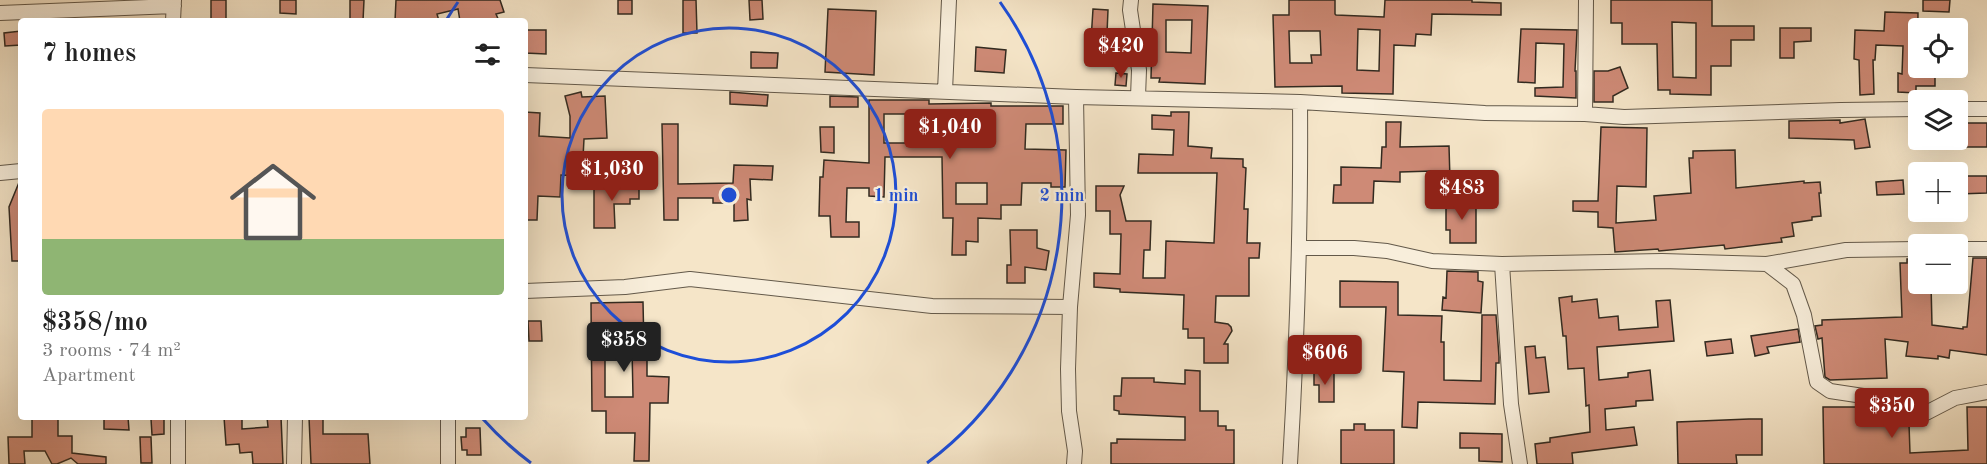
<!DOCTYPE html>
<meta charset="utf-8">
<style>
:root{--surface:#fff;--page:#f2f2f2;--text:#222;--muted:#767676;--line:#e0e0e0;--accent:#8f2418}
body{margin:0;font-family:"Old Standard TT",serif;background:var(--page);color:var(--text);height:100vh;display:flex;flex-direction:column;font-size:22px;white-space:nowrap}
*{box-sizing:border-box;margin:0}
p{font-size:20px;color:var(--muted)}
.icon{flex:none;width:33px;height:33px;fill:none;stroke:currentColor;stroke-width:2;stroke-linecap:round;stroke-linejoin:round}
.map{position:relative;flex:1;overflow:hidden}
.side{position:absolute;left:18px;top:18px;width:510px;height:402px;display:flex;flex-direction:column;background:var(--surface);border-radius:6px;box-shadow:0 6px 24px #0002}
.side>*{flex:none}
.controls{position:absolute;left:1908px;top:18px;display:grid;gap:12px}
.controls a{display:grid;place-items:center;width:60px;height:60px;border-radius:6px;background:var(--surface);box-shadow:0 6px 24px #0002;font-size:30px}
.price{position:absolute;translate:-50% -51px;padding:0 14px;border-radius:6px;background:var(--accent);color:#fff;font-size:20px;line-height:39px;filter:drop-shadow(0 2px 3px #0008)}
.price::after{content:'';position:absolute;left:50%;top:36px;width:18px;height:14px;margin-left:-9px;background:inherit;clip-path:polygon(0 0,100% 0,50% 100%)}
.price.current{background:#222;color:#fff}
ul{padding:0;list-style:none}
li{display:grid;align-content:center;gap:12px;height:318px;padding:0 24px}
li+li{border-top:2px solid var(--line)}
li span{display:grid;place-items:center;height:186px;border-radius:6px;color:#555}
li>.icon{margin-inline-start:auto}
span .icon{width:108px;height:108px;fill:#fffc;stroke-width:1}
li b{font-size:26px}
h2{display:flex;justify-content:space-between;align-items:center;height:72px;padding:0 24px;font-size:26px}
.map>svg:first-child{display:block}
.building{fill:#ce8a76;stroke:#322a20;stroke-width:1.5;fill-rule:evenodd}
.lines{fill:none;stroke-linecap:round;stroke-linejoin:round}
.minor-casing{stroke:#63594a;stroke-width:16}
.minor{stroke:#f8eedb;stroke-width:14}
.ring{fill:none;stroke:#1d4ed8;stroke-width:3}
.centre{fill:#1d4ed8;stroke:#f8eedb;stroke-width:3}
.ring-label{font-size:18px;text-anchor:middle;font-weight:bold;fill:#1d4ed8;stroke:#f8eedb;stroke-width:4.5;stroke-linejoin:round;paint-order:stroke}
</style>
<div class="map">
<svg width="1987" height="464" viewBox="0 0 1987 464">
<rect width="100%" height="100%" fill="#f5e5c8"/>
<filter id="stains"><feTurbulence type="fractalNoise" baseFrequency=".00333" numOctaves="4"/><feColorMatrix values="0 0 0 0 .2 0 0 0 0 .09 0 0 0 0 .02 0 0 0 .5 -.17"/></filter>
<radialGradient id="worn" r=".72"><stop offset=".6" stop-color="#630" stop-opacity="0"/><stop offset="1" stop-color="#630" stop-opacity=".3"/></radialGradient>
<path class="building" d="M 211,0 L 226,0 L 226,21 L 211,21 Z
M 280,0 L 296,0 L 296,14 L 280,13 Z
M 350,0 L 364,0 L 363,21 L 350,21 Z
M 396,0 L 500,0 L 504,12 L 496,14 L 499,21 L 460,21 L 458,9 L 437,14 L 439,21 L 395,21 Z
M 618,0 L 632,0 L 632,14 L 618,14 Z
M 683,0 L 696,0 L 697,33 L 683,33 Z
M 749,0 L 762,0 L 763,19 L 750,20 Z
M 1289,0 L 1335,0 L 1335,14 L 1336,15 L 1384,17 L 1385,0 L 1472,0 L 1472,2 L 1501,3 L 1501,15 L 1432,14 L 1431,35 L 1416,34 L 1415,46 L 1394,45 L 1393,94 L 1342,93 L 1342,86 L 1275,87 L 1273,15 L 1289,15 ZM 1358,29 L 1380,30 L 1379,71 L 1357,70 ZM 1289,31 L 1320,31 L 1321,55 L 1311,55 L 1312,63 L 1290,63 Z
M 1611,0 L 1712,0 L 1712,26 L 1754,26 L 1754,40 L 1731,40 L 1731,66 L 1711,66 L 1711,95 L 1670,94 L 1670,90 L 1658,90 L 1657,44 L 1622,44 L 1622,23 L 1611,23 ZM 1672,22 L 1696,23 L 1696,78 L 1673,77 Z
M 1923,0 L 1950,0 L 1949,12 L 1923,11 Z
M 1153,4 L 1208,6 L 1205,84 L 1159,82 L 1160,78 L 1151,78 ZM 1166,20 L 1192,20 L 1191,53 L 1166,52 Z
M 828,9 L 876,11 L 874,75 L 825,72 Z
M 1093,9 L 1108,10 L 1106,57 L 1090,56 Z
M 1885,12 L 1918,13 L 1917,68 L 1935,68 L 1935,86 L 1916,86 L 1916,93 L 1898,92 L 1898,73 L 1902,74 L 1903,46 L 1876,45 L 1875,60 L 1873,60 L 1874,94 L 1860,95 L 1859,60 L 1854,59 L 1855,30 L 1884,31 Z
M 1780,28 L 1811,28 L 1811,41 L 1794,42 L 1794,58 L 1780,58 Z
M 1521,29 L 1577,30 L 1575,71 L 1576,71 L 1576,98 L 1535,96 L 1535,88 L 1563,87 L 1564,44 L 1536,43 L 1535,83 L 1518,82 Z
M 525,30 L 546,30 L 546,54 L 525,53 Z
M 21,31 L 21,45 L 5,46 L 4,33 Z
M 976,47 L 1006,50 L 1004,73 L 975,71 Z
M 751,52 L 778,53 L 777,68 L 751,68 Z
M 1620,67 L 1628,88 L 1613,96 L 1613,102 L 1594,102 L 1594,71 L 1608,71 Z
M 1116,73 L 1127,74 L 1126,86 L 1115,85 Z
M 581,92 L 582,97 L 605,96 L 607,138 L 584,139 L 582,176 L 561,175 L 560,197 L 538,196 L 537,220 L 525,220 L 525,112 L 540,113 L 539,136 L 570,138 L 570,116 L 565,96 Z
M 730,92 L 768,95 L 767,106 L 730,104 Z
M 830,96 L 858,97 L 858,107 L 830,107 Z
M 869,100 L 929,100 L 929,104 L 991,103 L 991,106 L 1063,106 L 1063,124 L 1026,124 L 1025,149 L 1066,150 L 1065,187 L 1051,187 L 1051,183 L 1022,183 L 1021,205 L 1001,205 L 1001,219 L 978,218 L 978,242 L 966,241 L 966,255 L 952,255 L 953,218 L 943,218 L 942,157 L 885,157 L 884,197 L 869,196 L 869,188 L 847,188 L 846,222 L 859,222 L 859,237 L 831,237 L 830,216 L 819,216 L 820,177 L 823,177 L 824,160 L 869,163 ZM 884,114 L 911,114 L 911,121 L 915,121 L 915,143 L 884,143 ZM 956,183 L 987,183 L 987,204 L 956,204 Z
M 1171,112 L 1189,112 L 1188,146 L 1212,148 L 1211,158 L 1243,159 L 1243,167 L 1246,168 L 1244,209 L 1248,209 L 1247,243 L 1260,243 L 1259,258 L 1249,258 L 1249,296 L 1216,296 L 1215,322 L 1228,324 L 1231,327 L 1232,331 L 1224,344 L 1228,344 L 1228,363 L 1204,363 L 1204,338 L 1188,338 L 1188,329 L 1183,329 L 1184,295 L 1120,292 L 1120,289 L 1094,287 L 1094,273 L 1120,274 L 1121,234 L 1110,234 L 1110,211 L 1096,211 L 1096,186 L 1124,186 L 1120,195 L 1126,221 L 1151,221 L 1150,250 L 1144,250 L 1143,278 L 1165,278 L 1166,241 L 1214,243 L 1217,173 L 1138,173 L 1139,154 L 1173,155 L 1174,130 L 1152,129 L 1152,115 L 1171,116 Z
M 1865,119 L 1870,147 L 1855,149 L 1854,140 L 1789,138 L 1789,121 L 1840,120 L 1840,123 Z
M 1386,122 L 1401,122 L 1400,147 L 1449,146 L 1450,180 L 1433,180 L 1433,171 L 1400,172 L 1400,182 L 1374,181 L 1373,203 L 1333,203 L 1334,185 L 1341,185 L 1341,167 L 1381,168 L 1382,147 L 1386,147 Z
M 1962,123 L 1987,123 L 1987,147 L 1962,147 L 1962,145 L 1958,145 L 1958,124 L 1962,125 Z
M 662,124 L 678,124 L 678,184 L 733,183 L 734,165 L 773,166 L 772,180 L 750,179 L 751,200 L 747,199 L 748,220 L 734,221 L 734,203 L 713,203 L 713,198 L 678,198 L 678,220 L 664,220 Z
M 820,127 L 834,127 L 834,153 L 821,152 Z
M 1601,127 L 1647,128 L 1646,187 L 1617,186 L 1616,223 L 1656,220 L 1654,196 L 1691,193 L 1689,158 L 1693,158 L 1693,151 L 1735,150 L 1736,188 L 1804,181 L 1804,183 L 1820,182 L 1821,193 L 1819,193 L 1821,216 L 1812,217 L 1812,220 L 1792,223 L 1794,236 L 1781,238 L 1782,242 L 1725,249 L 1724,245 L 1659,251 L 1658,249 L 1615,252 L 1613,228 L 1598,227 L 1598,212 L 1573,211 L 1573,201 L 1598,201 Z
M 1958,176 L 1987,176 L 1987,193 L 1958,194 Z
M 20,180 L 21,261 L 12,261 L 9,207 Z
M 1903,180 L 1904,194 L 1877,195 L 1876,182 Z
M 639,183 L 639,199 L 630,199 L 630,204 L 614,204 L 615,228 L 594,228 L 594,184 Z
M 1446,200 L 1476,200 L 1476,243 L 1450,243 L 1450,230 L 1446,230 Z
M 1010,230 L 1037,230 L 1037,248 L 1049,251 L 1046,270 L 1025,267 L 1025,283 L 1007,283 L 1007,265 L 1011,265 Z
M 1973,258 L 1987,258 L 1987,355 L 1950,350 L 1949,358 L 1938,356 L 1938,359 L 1906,356 L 1908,342 L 1885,339 L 1887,378 L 1830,380 L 1825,377 L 1822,338 L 1818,339 L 1815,326 L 1822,325 L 1822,320 L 1902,317 L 1900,263 L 1907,263 L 1907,259 L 1918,259 L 1918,284 L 1931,284 L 1932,325 L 1963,329 L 1963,327 L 1967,327 Z
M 1447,271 L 1478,272 L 1478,281 L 1483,282 L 1481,313 L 1442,310 L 1443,297 L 1446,298 Z
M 1340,281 L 1398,282 L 1398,315 L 1442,316 L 1441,342 L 1444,342 L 1444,380 L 1481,381 L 1482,315 L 1496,315 L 1499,357 L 1499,363 L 1496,363 L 1495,404 L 1418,402 L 1417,428 L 1402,427 L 1404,372 L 1383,371 L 1386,307 L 1340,307 Z
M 1572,296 L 1572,302 L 1597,299 L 1599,318 L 1618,316 L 1619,330 L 1658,327 L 1656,301 L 1670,300 L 1674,341 L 1597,347 L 1599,380 L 1628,377 L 1628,373 L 1650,370 L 1653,400 L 1636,401 L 1636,406 L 1605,409 L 1606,430 L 1634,427 L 1637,445 L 1572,453 L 1573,464 L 1537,464 L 1535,444 L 1550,442 L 1550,438 L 1590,432 L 1589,405 L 1586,406 L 1584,368 L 1568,369 L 1566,336 L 1563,336 L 1559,298 Z
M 643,302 L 644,348 L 647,348 L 647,376 L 669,377 L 668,403 L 650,403 L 649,461 L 634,461 L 635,433 L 606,433 L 606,411 L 592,411 L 591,303 ZM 605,348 L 632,348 L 633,397 L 605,397 Z
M 528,321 L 541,321 L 542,341 L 529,341 Z
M 1798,329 L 1800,342 L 1767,347 L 1769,353 L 1755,356 L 1751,336 Z
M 1731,339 L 1733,353 L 1707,356 L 1705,342 Z
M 1535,346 L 1536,358 L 1545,357 L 1549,392 L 1529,394 L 1525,347 Z
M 1185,370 L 1200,371 L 1200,411 L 1218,411 L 1218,426 L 1226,426 L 1226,430 L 1234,430 L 1234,464 L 1111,464 L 1111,443 L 1117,443 L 1117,439 L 1185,440 L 1185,417 L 1119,414 L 1119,411 L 1114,410 L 1114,396 L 1121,396 L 1122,378 L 1154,378 L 1154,382 L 1185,384 Z
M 1314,373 L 1334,373 L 1334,402 L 1319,402 L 1319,385 L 1314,385 Z
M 1823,407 L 1875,407 L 1888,410 L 1889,425 L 1909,424 L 1910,453 L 1968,450 L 1967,407 L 1987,407 L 1987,464 L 1824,464 Z
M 32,417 L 58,417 L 58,436 L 72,436 L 72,453 L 106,457 L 106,464 L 78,464 L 71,458 L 57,464 L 52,464 L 45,451 L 24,451 L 25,464 L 9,464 L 8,437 L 32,437 Z
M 104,417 L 128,417 L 129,430 L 104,429 Z
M 224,417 L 242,417 L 242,429 L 268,427 L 267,417 L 281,417 L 283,464 L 253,464 L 252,452 L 240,453 L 239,444 L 226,445 Z
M 309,417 L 323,417 L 323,434 L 368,434 L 370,464 L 311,464 Z
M 164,418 L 164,434 L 152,435 L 151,419 Z
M 1749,419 L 1762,419 L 1762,455 L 1736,455 L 1737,464 L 1678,464 L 1677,422 Z
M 1354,424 L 1365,424 L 1365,430 L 1394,430 L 1394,464 L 1341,464 L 1341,430 L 1354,430 Z
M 466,428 L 480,428 L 481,455 L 467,455 L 467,450 L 462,450 L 461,437 L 466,437 Z
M 1460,433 L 1502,434 L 1502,462 L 1479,461 L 1479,448 L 1460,448 Z
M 140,437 L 151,437 L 152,463 L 141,463 Z"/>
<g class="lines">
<g class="minor-casing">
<path id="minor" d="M 1131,0 L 1130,10 L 1139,70 L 1138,97
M 0,13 L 174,6
M 173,21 L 174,0
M 525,75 L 1076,97 L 1300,102 L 1485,113 L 1585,114 L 1624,117 L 1841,110 L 1918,109
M 945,91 L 949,0
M 1958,109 L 1987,109
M 1585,114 L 1586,0
M 0,173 L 21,171
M 1299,248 L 1354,248 L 1387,251 L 1432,261 L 1502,264 L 1662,261 L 1767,264 L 1846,250 L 1918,249
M 1958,249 L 1987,249
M 1502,264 L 1511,404 L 1520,464
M 1767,264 L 1793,284 L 1804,315 L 1817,382 L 1830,391 L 1883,399 L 1926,413 L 1955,398 L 1987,392
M 525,291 L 625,287 L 690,279 L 932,306 L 1070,307
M 178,417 L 178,464
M 448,417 L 448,464
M 294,464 L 295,417
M 1074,464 L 1075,451 L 1069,411 L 1068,369 L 1070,307 L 1078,215 L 1076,97
M 1290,464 C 1297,343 1301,222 1300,102"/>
</g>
<use href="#minor" class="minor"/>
</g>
<g class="ring">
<circle cx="729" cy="195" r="167"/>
<path d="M531 463A333 333 0 0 1 482 418M447 19A333 333 0 0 1 458 2M1000 2A333 333 0 0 1 927 463"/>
</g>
<circle cx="729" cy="195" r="9" class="centre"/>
<g class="ring-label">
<text x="896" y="201">1 min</text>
<text x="1062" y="201">2 min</text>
</g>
<rect width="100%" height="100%" filter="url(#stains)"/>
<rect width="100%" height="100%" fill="url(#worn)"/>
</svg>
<div class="controls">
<a><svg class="icon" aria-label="locate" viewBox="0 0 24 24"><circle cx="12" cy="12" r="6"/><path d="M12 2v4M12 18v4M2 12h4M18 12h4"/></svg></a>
<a><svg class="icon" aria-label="layers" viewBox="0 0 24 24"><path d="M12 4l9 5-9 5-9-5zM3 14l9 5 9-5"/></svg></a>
<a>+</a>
<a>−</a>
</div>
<b class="price" style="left:1121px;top:79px">$420</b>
<b class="price" style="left:950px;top:160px">$1,040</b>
<b class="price" style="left:612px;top:202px">$1,030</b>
<b class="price" style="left:1462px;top:221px">$483</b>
<b class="price current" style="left:624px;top:373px">$358</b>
<b class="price" style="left:1325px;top:386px">$606</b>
<b class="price" style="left:1892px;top:439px">$350</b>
<section class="side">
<h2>7 homes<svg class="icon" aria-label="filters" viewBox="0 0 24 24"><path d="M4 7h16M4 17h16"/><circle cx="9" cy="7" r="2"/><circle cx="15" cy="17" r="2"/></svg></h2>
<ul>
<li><span style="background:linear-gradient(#ffd9b3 70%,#8fb573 0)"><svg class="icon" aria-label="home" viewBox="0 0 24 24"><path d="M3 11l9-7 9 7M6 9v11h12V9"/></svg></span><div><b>$358/mo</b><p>3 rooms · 74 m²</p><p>Apartment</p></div></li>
</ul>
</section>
</div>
